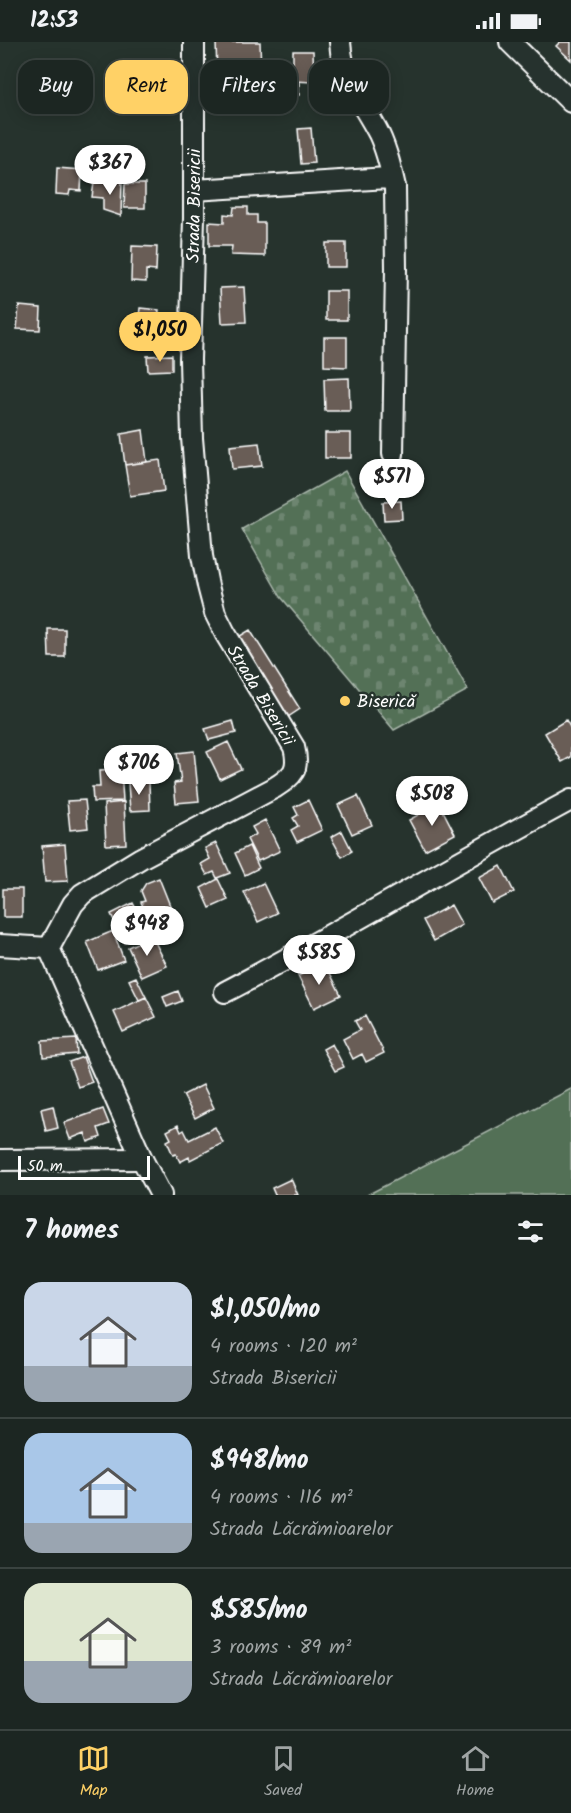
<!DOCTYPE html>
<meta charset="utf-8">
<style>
:root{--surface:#1c2622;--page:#252e2a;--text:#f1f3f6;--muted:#a0a5a5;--line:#3a4340;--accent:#ffd166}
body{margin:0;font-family:Kalam,sans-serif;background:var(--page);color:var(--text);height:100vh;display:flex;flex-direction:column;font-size:22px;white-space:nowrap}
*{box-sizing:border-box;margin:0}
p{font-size:20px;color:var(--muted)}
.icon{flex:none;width:33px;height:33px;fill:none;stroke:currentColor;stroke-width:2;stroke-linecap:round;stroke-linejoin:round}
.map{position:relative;height:1153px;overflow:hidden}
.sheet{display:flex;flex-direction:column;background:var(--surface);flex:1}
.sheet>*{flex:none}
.hud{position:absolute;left:18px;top:18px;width:536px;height:54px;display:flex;gap:12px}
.scale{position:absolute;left:18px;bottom:15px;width:132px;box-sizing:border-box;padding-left:6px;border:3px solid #fff;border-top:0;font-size:16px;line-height:21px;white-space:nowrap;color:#fff;-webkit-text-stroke:4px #26332d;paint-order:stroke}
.price{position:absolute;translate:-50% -51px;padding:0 14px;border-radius:21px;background:#fff;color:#222;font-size:20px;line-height:39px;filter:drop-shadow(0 2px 3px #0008)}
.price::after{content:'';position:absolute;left:50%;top:36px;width:18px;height:14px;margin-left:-9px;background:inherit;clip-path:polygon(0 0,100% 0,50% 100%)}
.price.active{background:var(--accent);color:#111}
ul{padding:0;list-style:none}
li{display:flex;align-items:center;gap:18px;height:150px;padding:0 24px}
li+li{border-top:2px solid var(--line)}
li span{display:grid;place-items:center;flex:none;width:168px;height:120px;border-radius:18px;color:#555}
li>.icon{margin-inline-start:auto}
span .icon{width:72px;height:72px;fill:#fffc;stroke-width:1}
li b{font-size:26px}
h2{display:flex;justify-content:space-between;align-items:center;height:72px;padding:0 24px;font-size:26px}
.pill{padding:0 21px;border-radius:18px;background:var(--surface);box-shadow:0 3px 15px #0003,0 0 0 2px var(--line);font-size:21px;line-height:54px}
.pill.active{background:var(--accent);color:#111}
.status{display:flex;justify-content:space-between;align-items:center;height:42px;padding:0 30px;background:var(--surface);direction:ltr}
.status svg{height:16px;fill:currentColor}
.menu{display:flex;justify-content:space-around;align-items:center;height:84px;border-top:2px solid var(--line);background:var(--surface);font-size:16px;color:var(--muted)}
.menu a{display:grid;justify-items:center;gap:3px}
.menu .active{color:var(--accent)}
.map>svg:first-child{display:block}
.green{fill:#536f57;stroke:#a9b7ab;stroke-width:1.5}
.cemetery{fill:url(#cemetery-stones);stroke:#a9b7ab;stroke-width:1.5}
.building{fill:#695d57;stroke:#fff;stroke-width:1.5}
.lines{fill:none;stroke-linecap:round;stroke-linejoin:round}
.minor-casing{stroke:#fff;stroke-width:24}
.minor{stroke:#26332d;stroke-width:20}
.poi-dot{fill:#ffd166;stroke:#26332d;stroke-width:2}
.labels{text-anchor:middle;stroke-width:5;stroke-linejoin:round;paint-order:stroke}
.street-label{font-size:18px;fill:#fff;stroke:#26332d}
.poi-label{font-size:18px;fill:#fff;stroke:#26332d;text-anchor:start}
</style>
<div class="status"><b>12:53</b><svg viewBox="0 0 49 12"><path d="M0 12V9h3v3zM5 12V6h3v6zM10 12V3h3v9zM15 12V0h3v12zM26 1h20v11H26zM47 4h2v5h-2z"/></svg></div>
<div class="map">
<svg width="571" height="1153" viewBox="0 0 571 1153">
<defs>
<pattern id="cemetery-stones" width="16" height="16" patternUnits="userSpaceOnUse" patternTransform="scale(1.5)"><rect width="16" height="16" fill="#536f57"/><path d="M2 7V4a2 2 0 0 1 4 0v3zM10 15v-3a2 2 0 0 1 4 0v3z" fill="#6d8570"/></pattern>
</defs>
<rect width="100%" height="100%" fill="#26332d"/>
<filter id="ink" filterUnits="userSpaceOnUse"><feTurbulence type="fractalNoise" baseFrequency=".0167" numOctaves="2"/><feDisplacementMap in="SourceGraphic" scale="12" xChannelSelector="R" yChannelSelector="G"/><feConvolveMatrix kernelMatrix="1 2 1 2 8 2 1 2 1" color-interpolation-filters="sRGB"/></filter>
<g filter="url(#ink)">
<path class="green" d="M 571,1047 L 571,1153 L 367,1153 Z"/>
<path class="cemetery" d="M 345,429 L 468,648 L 394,688 L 281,555 L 242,487 Z"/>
<path class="building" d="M 216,0 L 260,0 L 261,30 L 217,32 Z
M 560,0 L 571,0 L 571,18 L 556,4 Z
M 293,9 L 313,9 L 314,40 L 293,39 Z
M 59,38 L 87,40 L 86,64 L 58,62 Z
M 299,41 L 299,53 L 268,55 L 268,42 Z
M 264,42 L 266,67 L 255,67 L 256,70 L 244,71 L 244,68 L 239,68 L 238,61 L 234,61 L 234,48 L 237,48 L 237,44 Z
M 311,86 L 314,121 L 301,122 L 298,87 Z
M 57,126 L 82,128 L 81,149 L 70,148 L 69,153 L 56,152 Z
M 122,138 L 121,174 L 103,168 L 103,156 L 92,155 L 94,141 Z
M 125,142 L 145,142 L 145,166 L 124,166 Z
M 234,165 L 248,165 L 248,173 L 257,173 L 257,181 L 265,181 L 265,214 L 231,213 L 232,204 L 209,204 L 209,180 L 224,181 L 224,172 L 233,173 Z
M 326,201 L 346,201 L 346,225 L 326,225 Z
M 132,204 L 157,205 L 156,229 L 146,228 L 146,240 L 131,239 Z
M 244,245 L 246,280 L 222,281 L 220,246 Z
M 326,249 L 347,249 L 347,278 L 326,278 Z
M 19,264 L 41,266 L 40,288 L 17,287 Z
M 140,266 L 159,268 L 157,294 L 137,292 Z
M 324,295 L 347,295 L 347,325 L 324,324 Z
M 172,313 L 172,328 L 148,329 L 147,314 Z
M 349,336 L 350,369 L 325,369 L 324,337 Z
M 143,388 L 147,420 L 125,423 L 121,392 Z
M 325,391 L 351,391 L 351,416 L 325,416 Z
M 259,401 L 262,424 L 232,427 L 230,404 Z
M 160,418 L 164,449 L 130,454 L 125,423 Z
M 401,459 L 402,477 L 384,478 L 383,460 Z
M 48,587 L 65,587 L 65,615 L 49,615 Z
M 250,588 L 300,667 L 285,677 L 235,597 Z
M 566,678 L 571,687 L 571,715 L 562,720 L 545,691 Z
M 233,679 L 236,691 L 209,698 L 205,687 Z
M 228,700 L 241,727 L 220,737 L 207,710 Z
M 194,709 L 199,759 L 176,761 L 174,741 L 181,740 L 177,711 Z
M 121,728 L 123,759 L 93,760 L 92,745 L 100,745 L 99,729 Z
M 149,740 L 150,768 L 130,769 L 128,741 Z
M 358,754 L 372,783 L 352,792 L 338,763 Z
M 85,758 L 88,786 L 70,788 L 67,759 Z
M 308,758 L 322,788 L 297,800 L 291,788 L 298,784 L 293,776 L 298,773 L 294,765 Z
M 124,760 L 126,802 L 106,803 L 104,762 Z
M 439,761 L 455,792 L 425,808 L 409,778 Z
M 265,778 L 280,809 L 258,819 L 247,797 L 256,792 L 252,785 Z
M 342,789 L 352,809 L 342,815 L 331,795 Z
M 216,801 L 230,831 L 217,836 L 214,830 L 207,833 L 201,822 L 210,817 L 205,806 Z
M 65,802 L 68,839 L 45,840 L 42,804 Z
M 249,804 L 259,826 L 245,833 L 235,811 Z
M 501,824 L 514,850 L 492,861 L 479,836 Z
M 159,836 L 171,866 L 148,876 L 141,860 L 145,859 L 141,849 L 146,841 Z
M 218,837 L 228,858 L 210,866 L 201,846 Z
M 263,841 L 277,871 L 258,880 L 244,850 Z
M 3,847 L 22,847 L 22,875 L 3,875 Z
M 133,861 L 141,876 L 132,881 L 138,895 L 125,901 L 111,872 Z
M 451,863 L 462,883 L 434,899 L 423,878 Z
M 113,889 L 124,918 L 98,928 L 87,900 Z
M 152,894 L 167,924 L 142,935 L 128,905 Z
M 325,921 L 341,953 L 314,966 L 298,934 Z
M 136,935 L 146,955 L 139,958 L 129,938 Z
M 178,949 L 182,959 L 167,965 L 163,955 Z
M 146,955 L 156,975 L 123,990 L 114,970 Z
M 365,974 L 384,1011 L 366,1020 L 362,1012 L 353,1017 L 343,997 L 360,988 L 355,979 Z
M 76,997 L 77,1012 L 43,1015 L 42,999 Z
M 332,1002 L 344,1025 L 335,1029 L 323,1007 Z
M 83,1015 L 92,1040 L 78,1045 L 69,1020 Z
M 203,1043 L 214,1066 L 195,1076 L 183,1053 Z
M 53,1064 L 58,1086 L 46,1089 L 41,1067 Z
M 103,1067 L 109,1082 L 98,1086 L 101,1095 L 88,1100 L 85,1091 L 70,1097 L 64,1081 Z
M 178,1083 L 181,1090 L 184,1088 L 189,1098 L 215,1085 L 223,1101 L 190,1118 L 189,1115 L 180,1120 L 176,1112 L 173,1113 L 167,1099 L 171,1097 L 167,1089 Z
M 291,1137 L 298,1153 L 275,1153 L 272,1146 Z"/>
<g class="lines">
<g class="minor-casing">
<g id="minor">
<path d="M 340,0 C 343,42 361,57 379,92 C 387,109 391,127 395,145"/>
<path d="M 510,0 L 571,60"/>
<path d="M 194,148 L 388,136 L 392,139 L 395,145 L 396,226 L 393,412"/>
<path d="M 0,903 L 49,906"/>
<path d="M 225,950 C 342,889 455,820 571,758"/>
<path d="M 0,1118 L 142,1117"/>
<path id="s1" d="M 161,1153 L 142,1117 L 49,906 L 73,862 L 82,852 L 141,816 L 274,746 C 293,734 300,728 294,705 L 225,591 L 215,571 L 208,544 L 202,514 L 192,396 L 190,318 L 194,176 L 194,0"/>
</g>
</g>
<use href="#minor" class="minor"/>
</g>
</g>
<circle class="poi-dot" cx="345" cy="659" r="6"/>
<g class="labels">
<g class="street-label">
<text dy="6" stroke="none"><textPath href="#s1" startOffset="1170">Strada Bisericii</textPath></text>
<text transform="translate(261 653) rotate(59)" y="6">Strada Bisericii</text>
</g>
<g class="poi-label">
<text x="357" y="665">Biserică</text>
</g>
</g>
</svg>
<div class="scale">50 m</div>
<b class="price" style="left:110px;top:154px">$367</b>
<b class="price active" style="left:160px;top:321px">$1,050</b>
<b class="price" style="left:392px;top:468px">$571</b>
<b class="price" style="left:139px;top:754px">$706</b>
<b class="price" style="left:432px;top:785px">$508</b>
<b class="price" style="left:147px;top:915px">$948</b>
<b class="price" style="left:319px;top:944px">$585</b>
<div class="hud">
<a class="pill">Buy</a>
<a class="pill active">Rent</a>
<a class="pill">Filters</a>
<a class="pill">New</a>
</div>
</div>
<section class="sheet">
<h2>7 homes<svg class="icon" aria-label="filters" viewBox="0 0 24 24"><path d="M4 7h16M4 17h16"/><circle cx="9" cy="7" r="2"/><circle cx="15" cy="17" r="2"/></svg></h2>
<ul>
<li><span style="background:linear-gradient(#c9d6e8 70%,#9aa5b1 0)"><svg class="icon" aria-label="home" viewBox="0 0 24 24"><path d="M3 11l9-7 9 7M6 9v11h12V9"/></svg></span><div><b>$1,050/mo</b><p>4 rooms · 120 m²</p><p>Strada Bisericii</p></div></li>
<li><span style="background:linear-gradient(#a9c7e8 75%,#9aa5b1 0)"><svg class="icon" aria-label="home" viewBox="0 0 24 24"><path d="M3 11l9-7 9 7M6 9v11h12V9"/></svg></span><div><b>$948/mo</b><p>4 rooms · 116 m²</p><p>Strada Lăcrămioarelor</p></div></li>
<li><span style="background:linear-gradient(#dfe7d0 65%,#9aa5b1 0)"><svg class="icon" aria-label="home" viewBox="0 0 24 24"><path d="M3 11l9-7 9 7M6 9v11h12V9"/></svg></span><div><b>$585/mo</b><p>3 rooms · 89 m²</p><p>Strada Lăcrămioarelor</p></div></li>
</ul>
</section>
<nav class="menu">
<a class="active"><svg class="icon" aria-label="map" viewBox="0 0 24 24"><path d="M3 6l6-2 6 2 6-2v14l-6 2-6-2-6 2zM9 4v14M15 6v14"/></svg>Map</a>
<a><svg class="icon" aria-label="saved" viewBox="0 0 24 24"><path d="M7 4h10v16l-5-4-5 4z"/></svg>Saved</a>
<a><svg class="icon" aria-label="home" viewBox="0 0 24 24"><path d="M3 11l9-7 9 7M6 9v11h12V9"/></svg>Home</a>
</nav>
